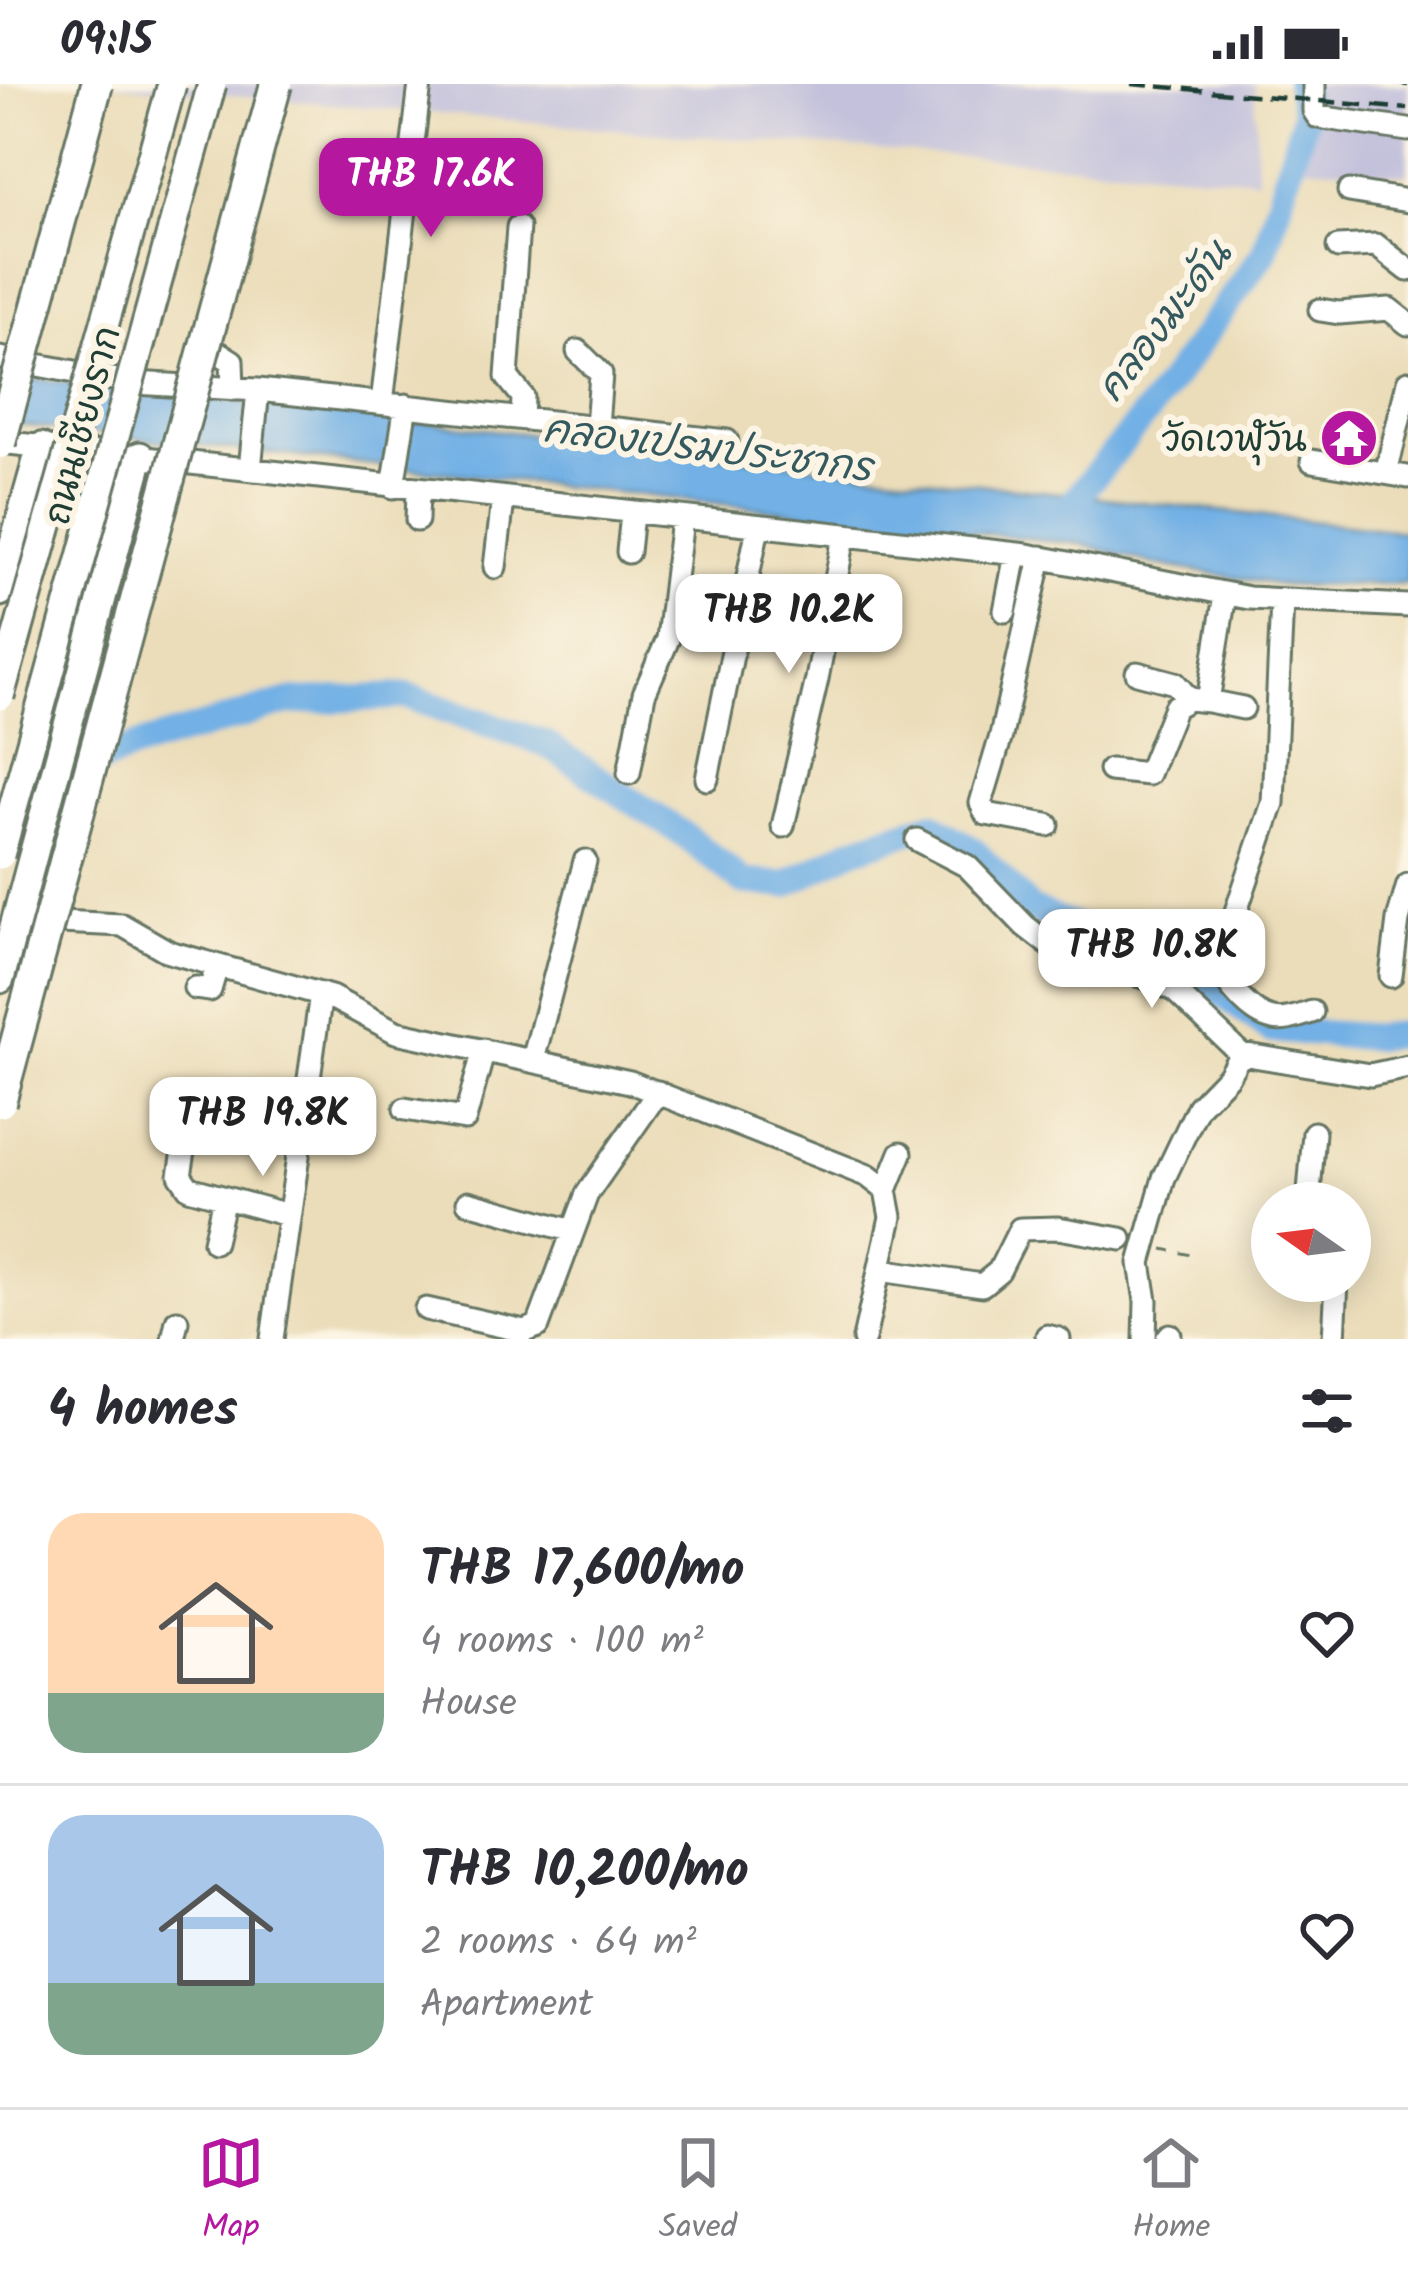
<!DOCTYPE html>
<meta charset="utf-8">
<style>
:root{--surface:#fff;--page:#f7f7f7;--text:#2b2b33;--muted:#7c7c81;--line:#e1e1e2;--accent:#b5179e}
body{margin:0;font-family:Kalam,"Playpen Sans Thai",sans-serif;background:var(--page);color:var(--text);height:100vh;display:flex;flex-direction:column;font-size:45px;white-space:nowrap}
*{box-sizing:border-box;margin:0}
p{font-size:39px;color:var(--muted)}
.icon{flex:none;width:66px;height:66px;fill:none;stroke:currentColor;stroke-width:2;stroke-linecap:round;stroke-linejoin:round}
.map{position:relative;height:1255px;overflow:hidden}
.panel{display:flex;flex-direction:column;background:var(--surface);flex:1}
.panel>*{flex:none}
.needle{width:78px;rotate:284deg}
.controls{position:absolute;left:1251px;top:1098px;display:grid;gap:24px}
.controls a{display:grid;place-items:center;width:120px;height:120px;border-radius:50%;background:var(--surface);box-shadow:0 6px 30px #0003;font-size:60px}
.price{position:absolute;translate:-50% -102px;padding:0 27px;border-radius:24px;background:#fff;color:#222;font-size:39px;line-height:78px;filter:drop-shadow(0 3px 6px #0008)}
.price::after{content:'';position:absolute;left:50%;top:72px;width:36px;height:27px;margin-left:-18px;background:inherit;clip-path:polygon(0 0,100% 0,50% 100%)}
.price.current{background:var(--accent);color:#fff}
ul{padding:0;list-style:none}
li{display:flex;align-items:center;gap:36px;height:300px;padding:0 48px}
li+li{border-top:3px solid var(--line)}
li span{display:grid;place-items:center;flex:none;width:336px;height:240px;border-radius:36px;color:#555}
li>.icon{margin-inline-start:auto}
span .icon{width:144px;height:144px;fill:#fffc;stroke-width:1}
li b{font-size:51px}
h2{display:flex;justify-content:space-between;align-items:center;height:144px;padding:0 48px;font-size:51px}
.status{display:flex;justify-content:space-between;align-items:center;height:84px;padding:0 60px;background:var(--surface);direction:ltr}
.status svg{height:33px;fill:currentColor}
.menu{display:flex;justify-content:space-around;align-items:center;height:168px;border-top:3px solid var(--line);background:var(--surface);font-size:33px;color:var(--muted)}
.menu a{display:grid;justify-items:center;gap:6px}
.menu .current{color:var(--accent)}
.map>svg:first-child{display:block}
.industrial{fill:#c3c1db}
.water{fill:#72b0e5;stroke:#48768c;stroke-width:3}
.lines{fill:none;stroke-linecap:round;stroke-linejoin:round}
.river{stroke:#72b0e5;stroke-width:27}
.minor-casing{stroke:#667563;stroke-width:27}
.major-casing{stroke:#667563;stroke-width:33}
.path{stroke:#667563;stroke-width:3;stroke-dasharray:9 9;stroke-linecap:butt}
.minor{stroke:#fff;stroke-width:21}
.major{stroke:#fff;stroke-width:27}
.rail{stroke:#1f3d34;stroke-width:4.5;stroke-dasharray:18 9;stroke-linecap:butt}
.major-bridge-casing{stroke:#667563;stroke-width:33;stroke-linecap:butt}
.highway-bridge-casing{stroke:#667563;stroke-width:36;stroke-linecap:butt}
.major-bridge{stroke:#fff;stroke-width:27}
.highway-bridge{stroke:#fff;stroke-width:30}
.labels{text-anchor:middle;stroke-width:12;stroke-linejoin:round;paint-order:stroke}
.street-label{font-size:36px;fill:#1f3d34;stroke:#fcf5e5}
.poi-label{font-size:36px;fill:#1f3d34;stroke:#fcf5e5;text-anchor:end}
.water-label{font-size:39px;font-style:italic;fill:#345a60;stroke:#fcf5e5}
</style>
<div class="status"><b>09:15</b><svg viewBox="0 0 49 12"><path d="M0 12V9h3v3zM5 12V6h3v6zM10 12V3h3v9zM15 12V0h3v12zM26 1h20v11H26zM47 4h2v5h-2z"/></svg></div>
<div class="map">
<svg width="1408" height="1255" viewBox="0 0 1408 1255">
<rect width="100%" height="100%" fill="#fcf5e5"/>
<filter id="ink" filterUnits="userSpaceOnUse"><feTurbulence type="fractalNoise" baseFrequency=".00833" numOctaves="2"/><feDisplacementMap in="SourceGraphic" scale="24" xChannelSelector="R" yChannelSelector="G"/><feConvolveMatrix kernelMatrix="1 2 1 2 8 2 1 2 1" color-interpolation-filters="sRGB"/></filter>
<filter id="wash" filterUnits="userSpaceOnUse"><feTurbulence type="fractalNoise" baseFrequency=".004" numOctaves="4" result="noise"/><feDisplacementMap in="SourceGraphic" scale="48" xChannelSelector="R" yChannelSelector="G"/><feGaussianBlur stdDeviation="2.7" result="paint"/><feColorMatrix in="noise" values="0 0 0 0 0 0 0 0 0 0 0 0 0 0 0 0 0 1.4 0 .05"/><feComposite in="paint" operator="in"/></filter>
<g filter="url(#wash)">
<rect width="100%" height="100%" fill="#ebddb9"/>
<path class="industrial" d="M 107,0 L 1255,0 L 1257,95 L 656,49 Z
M 1306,0 L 1408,0 L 1408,91 L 1303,82 Z"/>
<path class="water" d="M 0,291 L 1408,448 L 1408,499 L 1286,502 L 1154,480 L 1080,460 L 0,339 Z"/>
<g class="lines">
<path class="river" d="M 1060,434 L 1157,316 L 1264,169 L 1305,30 L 1299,0
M 76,687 L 136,663 L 287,618 L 406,612 L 544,659 L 684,751 L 744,798 L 785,801 L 851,766 L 931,740 L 973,766 L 1030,825 L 1198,892 L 1270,946 L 1372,953 L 1408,950"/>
</g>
</g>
<g filter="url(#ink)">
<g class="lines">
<g class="minor-casing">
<path id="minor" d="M 1314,0 L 1314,27 L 1318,33 L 1408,46
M 1349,107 L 1408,117
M 518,143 L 507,293 L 523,313 L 522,334
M 1338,163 L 1376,161 L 1408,186
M 1320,226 L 1339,229 L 1389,225 L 1408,240
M 216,267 L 232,277 L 233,305
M 578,267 L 601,290 L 597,342
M 0,274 L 134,299 L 258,306 L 727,357
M 382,319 L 420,0
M 0,358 L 1027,471 L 1249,514 L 1408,522
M 1312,377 L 1408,393
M 250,385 L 258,306
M 1386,389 L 1408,298
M 393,403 L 406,321
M 417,436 L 418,406
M 628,468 L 632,430
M 1041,473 L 1001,652 L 981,719 L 986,730 L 1048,741
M 495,483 L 503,416
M 1282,516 L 1273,719 L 1218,880 C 1224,899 1251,931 1273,935 C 1285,938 1299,932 1312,928
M 1005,527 L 1016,470
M 1137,589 L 1175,599 L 1189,615
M 1208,617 L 1243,624
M 1110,686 L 1148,690 L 1175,623 L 1189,615 L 1208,617 L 1225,511
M 629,689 L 644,610 L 668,555 L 682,435
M 707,695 L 758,443
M 783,742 L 817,595 L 844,453
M 917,756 L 967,782 L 1025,842 L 1061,870 L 1151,895 L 1174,906 L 1241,970 L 1370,991 L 1408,983
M 19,836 L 122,841 L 169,868 L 331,913 L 396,948 L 630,998 L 868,1092 L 886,1106 L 891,1133 L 864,1255
M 1391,892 L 1398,836 L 1408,801
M 195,904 L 210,906 L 217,882
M 533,976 L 585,777
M 405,1025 L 465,1035 L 484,966
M 236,1030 L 300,1042
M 184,1067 L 180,1091 L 189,1104 L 288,1131
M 886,1106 L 901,1069
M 468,1118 L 573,1147
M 1308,1119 L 1314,1049
M 214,1158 L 224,1114
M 880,1186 L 982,1201 L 999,1187 L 1020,1145 L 1058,1144 L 1121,1155
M 426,1225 L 524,1247 L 538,1242 L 587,1110 L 658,1008
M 1047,1252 L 1059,1255
M 173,1255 L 177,1237
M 272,1255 L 321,910
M 1145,1255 L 1146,1217 L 1140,1179 L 1164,1094 L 1198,1023 L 1228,992 L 1241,970
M 1167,1255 L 1170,1251
M 1334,1255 L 1337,1197"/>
</g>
<g class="major-casing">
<path id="major" d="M 0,508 L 41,363
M 0,895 L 140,372"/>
</g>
<path class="path" d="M 1163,1165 L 1191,1171"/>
<use href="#minor" class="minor"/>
<use href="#major" class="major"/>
<path class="rail" d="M 1131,0 L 1408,25
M 1400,0 L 1408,1"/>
<g class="major-bridge-casing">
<path id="major-bridge" d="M 0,612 L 172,0
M 0,771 L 212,0"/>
</g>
<g class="highway-bridge-casing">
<path id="highway-bridge" d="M 0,359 L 97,0
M 0,1018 L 276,0"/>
</g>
<use href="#major-bridge" class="major-bridge"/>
<use href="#highway-bridge" class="highway-bridge"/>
</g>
</g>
<defs>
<g id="temple-disc" transform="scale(3)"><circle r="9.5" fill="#b5179e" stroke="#fcf5e5"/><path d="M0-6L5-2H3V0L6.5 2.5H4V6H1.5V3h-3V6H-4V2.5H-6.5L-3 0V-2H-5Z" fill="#fff"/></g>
</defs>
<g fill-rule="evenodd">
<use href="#temple-disc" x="1349" y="354"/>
</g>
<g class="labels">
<g class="street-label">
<text transform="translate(81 341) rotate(-75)" y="13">ถนนเชียงราก</text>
</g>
<g class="poi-label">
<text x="1307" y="367">วัดเวฬุวัน</text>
</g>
<g class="water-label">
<text transform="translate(1163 236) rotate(-52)" y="14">คลองมะดัน</text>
<text transform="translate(708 363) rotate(7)" y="14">คลองเปรมประชากร</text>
</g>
</g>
</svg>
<div class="controls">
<a><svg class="needle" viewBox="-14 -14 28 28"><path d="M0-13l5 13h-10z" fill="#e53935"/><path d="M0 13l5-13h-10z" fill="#7c7c81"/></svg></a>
</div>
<b class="price current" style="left:431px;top:156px">THB 17.6K</b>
<b class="price" style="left:789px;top:592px">THB 10.2K</b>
<b class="price" style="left:1152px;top:927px">THB 10.8K</b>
<b class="price" style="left:263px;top:1095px">THB 19.8K</b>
</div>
<section class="panel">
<h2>4 homes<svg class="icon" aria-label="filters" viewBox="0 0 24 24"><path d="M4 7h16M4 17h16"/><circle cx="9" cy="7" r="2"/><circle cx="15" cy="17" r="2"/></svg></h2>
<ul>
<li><span style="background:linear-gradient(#ffd9b3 75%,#7fa58c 0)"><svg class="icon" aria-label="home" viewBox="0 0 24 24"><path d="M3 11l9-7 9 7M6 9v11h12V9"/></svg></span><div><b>THB 17,600/mo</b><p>4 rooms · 100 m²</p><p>House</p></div><svg class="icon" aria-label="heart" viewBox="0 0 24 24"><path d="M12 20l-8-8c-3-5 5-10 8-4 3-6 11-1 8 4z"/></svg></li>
<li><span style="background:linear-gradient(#a9c7e8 70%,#7fa58c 0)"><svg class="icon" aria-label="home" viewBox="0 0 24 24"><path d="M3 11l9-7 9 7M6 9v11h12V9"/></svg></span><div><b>THB 10,200/mo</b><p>2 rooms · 64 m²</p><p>Apartment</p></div><svg class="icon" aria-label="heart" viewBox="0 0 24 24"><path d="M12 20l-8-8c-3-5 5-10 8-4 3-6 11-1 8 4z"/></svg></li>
</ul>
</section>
<nav class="menu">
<a class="current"><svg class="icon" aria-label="map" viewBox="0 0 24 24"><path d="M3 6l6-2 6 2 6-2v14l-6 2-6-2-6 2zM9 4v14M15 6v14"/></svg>Map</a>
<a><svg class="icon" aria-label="saved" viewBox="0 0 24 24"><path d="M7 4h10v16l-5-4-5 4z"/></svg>Saved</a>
<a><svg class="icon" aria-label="home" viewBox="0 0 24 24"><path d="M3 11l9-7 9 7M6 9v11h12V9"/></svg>Home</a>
</nav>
